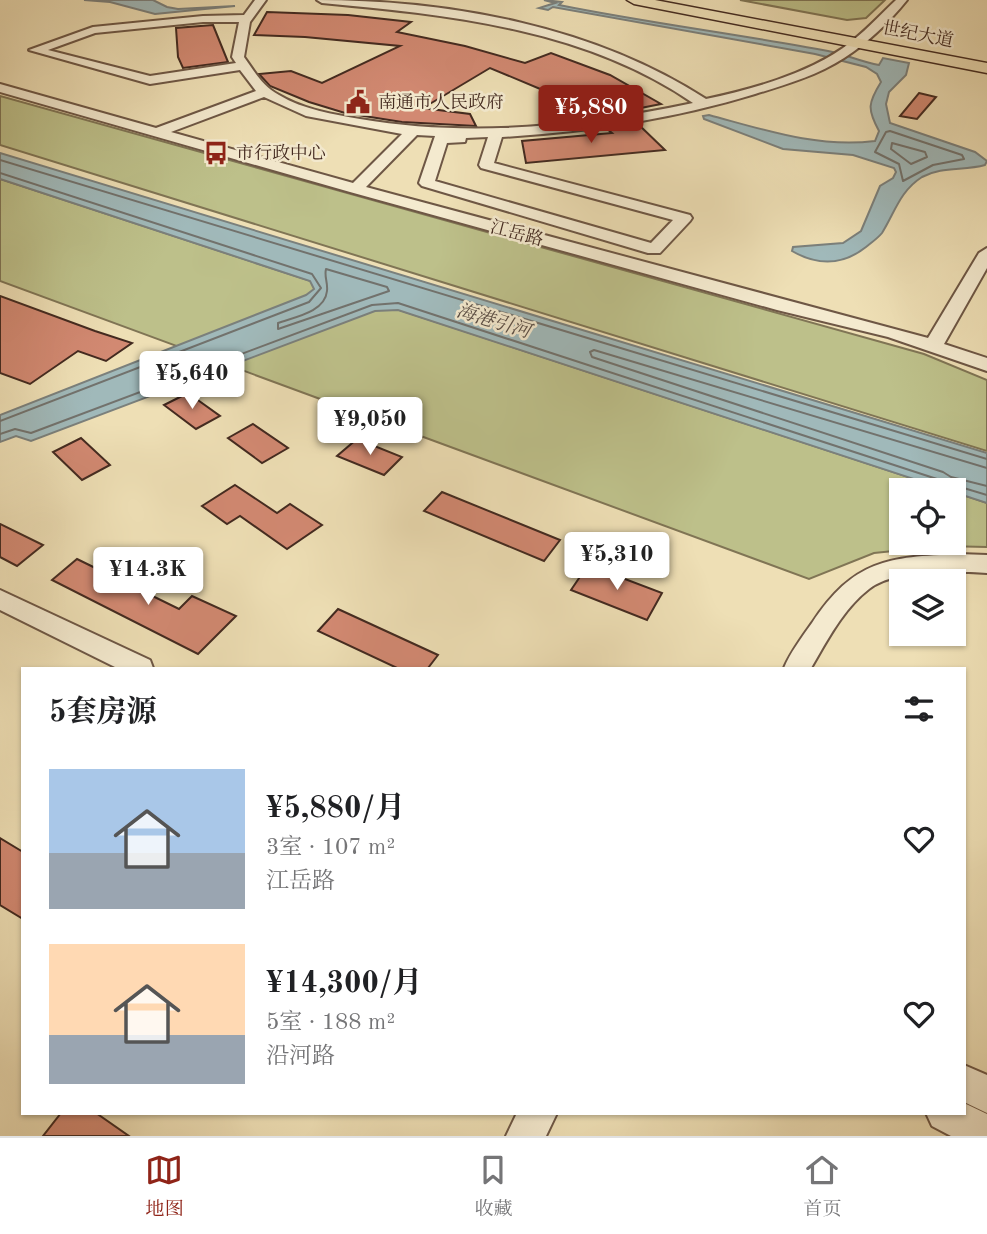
<!DOCTYPE html>
<html lang="zh">
<meta charset="utf-8">
<style>
:root{--surface:#fff;--page:#f6f6f6;--text:#202124;--muted:#757577;--line:#e0e0e0;--accent:#8f2418}
body{margin:0;font-family:"Old Standard TT","Noto Serif SC",serif;background:var(--page);color:var(--text);height:100vh;display:flex;flex-direction:column;font-size:26px;white-space:nowrap}
*{box-sizing:border-box;margin:0}
p{font-size:23px;color:var(--muted)}
.icon{flex:none;width:38px;height:38px;fill:none;stroke:currentColor;stroke-width:2;stroke-linecap:round;stroke-linejoin:round}
.map{position:relative;flex:1;overflow:hidden}
.panel{position:absolute;left:21px;top:667px;width:945px;height:448px;display:flex;flex-direction:column;background:var(--surface);border-radius:0px;box-shadow:0 2px 5px #0004}
.panel>*{flex:none}
.controls{position:absolute;left:889px;top:478px;display:grid;gap:14px}
.controls a{display:grid;place-items:center;width:77px;height:77px;border-radius:0px;background:var(--surface);box-shadow:0 2px 5px #0004;font-size:35px}
.price{position:absolute;translate:-50% -60px;padding:0 16px;border-radius:7px;background:#fff;color:#222;font-size:23px;line-height:46px;filter:drop-shadow(0 2px 4px #0008)}
.price::after{content:'';position:absolute;left:50%;top:42px;width:21px;height:16px;margin-left:-10px;background:inherit;clip-path:polygon(0 0,100% 0,50% 100%)}
.price.current{background:var(--accent);color:#fff}
ul{padding:0;list-style:none}
li{display:flex;align-items:center;gap:21px;height:175px;padding:0 28px}
li span{display:grid;place-items:center;flex:none;width:196px;height:140px;border-radius:0px;color:#555}
li>.icon{margin-inline-start:auto}
span .icon{width:84px;height:84px;fill:#fffc;stroke-width:1}
li b{font-size:30px}
h2{display:flex;justify-content:space-between;align-items:center;height:84px;padding:0 28px;font-size:30px}
.menu{display:flex;justify-content:space-around;align-items:center;height:98px;border-top:2px solid var(--line);background:var(--surface);font-size:19px;color:var(--muted)}
.menu a{display:grid;justify-items:center;gap:4px}
.menu .current{color:var(--accent)}
.map>svg:first-child{display:block}
.green{fill:#bdc08a;stroke:#807555;stroke-width:2}
.water{fill:#a0b9ba;stroke:#7b807c;stroke-width:2}
.lines{fill:none;stroke-linecap:round;stroke-linejoin:round}
.shore{stroke:#72726d;stroke-width:2}
.building{fill:#d28972;stroke:#432a20;stroke-width:2}
.minor-casing{stroke:#6e5745;stroke-width:4}
.major-casing{stroke:#432a20;stroke-width:3}
.minor{fill:#f4eacf;fill-rule:evenodd}
.major{fill:#eedfb5;fill-rule:evenodd}
.labels{text-anchor:middle;stroke-width:5;stroke-linejoin:round;paint-order:stroke}
.far-street-label{font-size:18px;fill:#432a20;stroke:#f4eacf}
.far-poi-label{font-size:18px;fill:#432a20;stroke:#f4eacf;text-anchor:start}
.far-water-label{font-size:19px;font-style:italic;fill:#5a4e46;stroke:#f4eacf}
</style>
<div class="map">
<svg width="987" height="1136" viewBox="0 0 987 1136">
<rect width="100%" height="100%" fill="#eedfb5"/>
<filter id="stains"><feTurbulence type="fractalNoise" baseFrequency=".00286" numOctaves="4"/><feColorMatrix values="0 0 0 0 .2 0 0 0 0 .09 0 0 0 0 .02 0 0 0 .5 -.17"/></filter>
<radialGradient id="worn" r=".72"><stop offset=".6" stop-color="#630" stop-opacity="0"/><stop offset="1" stop-color="#630" stop-opacity=".3"/></radialGradient>
<path class="green" d="M 740,0 L 885,0 L 866,18 L 847,20 Z
M 0,96 L 924,354 L 987,380 L 987,451 L 0,145 Z
M 0,179 L 948,490 L 901,490 L 901,542 L 954,542 L 954,492 L 987,503 L 987,547 L 943,546 L 874,553 L 809,579 L 0,281 Z"/>
<path class="water" d="M 84,0 L 153,0 L 167,7 L 178,9 L 235,6 L 155,14 L 110,2 Z
M 544,0 L 562,2 L 559,5 C 648,23 738,34 828,51 C 845,54 861,62 879,65 L 883,58 L 909,63 L 906,75 L 889,92 L 886,104 L 890,123 L 975,152 L 987,161 L 985,165 C 964,171 942,166 922,177 C 900,191 895,212 882,233 C 878,238 871,243 866,247 C 842,266 818,266 792,251 L 793,247 L 843,243 L 861,231 L 880,186 L 893,178 L 896,172 L 894,168 L 853,155 L 783,149 L 704,119 L 703,116 L 709,115 C 765,130 817,148 875,141 L 879,131 C 867,109 868,103 881,82 L 877,74 L 866,67 L 815,54 L 553,7 L 548,10 L 539,8 L 555,3 Z
M 0,153 L 987,453 L 987,503 L 398,310 L 375,311 L 31,441 L 16,436 L 0,442 L 0,415 L 306,295 L 314,289 L 310,281 L 0,179 Z"/>
<g class="lines">
<path class="shore" d="M 890,131 L 962,155 L 964,159 L 933,165 L 903,181 L 899,164 L 875,152 L 886,132 Z
M 892,143 L 925,152 L 927,157 L 911,164 L 891,149 Z
M 0,160 L 987,459
M 0,173 L 312,274 L 321,288 L 309,302 L 0,421
M 326,269 L 387,287 L 389,291 L 278,329 L 278,323 C 295,317 325,312 327,291 C 328,282 324,277 326,269 Z
M 0,434 L 15,429 L 31,433 L 372,305 L 398,303 L 940,480 L 948,487 L 957,486 L 987,495
M 987,468 L 594,350 L 590,352 L 592,357 L 943,472 L 951,477 L 987,486"/>
</g>
<path class="building" d="M 267,12 L 348,15 L 411,22 L 397,32 L 465,46 L 525,63 L 551,53 L 610,75 L 661,104 L 590,118 L 545,91 L 490,68 L 423,108 L 470,114 L 476,126 L 402,122 L 345,113 L 309,102 L 270,86 L 259,74 L 291,71 L 322,83 L 400,46 L 305,37 L 254,35 Z
M 213,25 L 228,62 L 183,68 L 178,57 L 176,28 Z
M 919,93 L 936,97 L 917,119 L 900,116 Z
M 638,124 L 665,150 L 526,163 L 522,141 L 612,133 L 607,129 Z
M 0,296 L 95,331 L 132,343 L 106,361 L 78,351 L 30,384 L 0,373 Z
M 188,393 L 220,416 L 196,429 L 164,405 Z
M 253,424 L 288,448 L 262,463 L 228,438 Z
M 81,438 L 110,465 L 82,480 L 53,452 Z
M 357,439 L 402,457 L 384,475 L 337,456 Z
M 235,485 L 277,513 L 290,504 L 322,525 L 287,549 L 240,516 L 227,524 L 202,506 Z
M 442,492 L 560,540 L 544,561 L 424,511 Z
M 0,524 L 43,545 L 17,566 L 0,557 Z
M 77,559 L 179,609 L 192,596 L 236,616 L 198,654 L 52,580 Z
M 588,565 L 662,593 L 647,620 L 571,590 Z
M 338,609 L 438,655 L 428,668 L 397,668 L 318,631 Z
M 0,838 L 23,852 L 23,919 L 0,905 Z
M 61,1113 L 96,1113 L 129,1136 L 43,1136 Z"/>
<g class="lines">
<g class="minor-casing">
<path id="minor" d="M 255,0 L 266,0 L 250,22 L 244,57 C 255,72 262,86 279,95 C 304,110 333,114 360,119 C 471,138 583,126 693,103 C 584,28 449,15 322,3 L 317,0 C 449,0 594,26 706,99 C 752,89 804,75 843,48 C 863,34 879,16 896,0 L 907,0 C 890,21 868,43 844,58 C 818,75 785,85 755,94 C 673,119 588,132 502,137 L 494,163 L 690,215 L 692,218 L 690,221 L 660,253 L 648,253 L 422,186 L 419,183 L 435,136 L 417,135 L 366,187 L 928,338 L 979,253 L 987,248 L 987,268 L 944,344 L 987,358 L 987,371 L 888,337 L 777,310 L 350,192 L 0,92 L 0,84 L 156,128 L 256,91 L 240,70 L 150,84 L 29,50 L 93,27 L 203,16 L 244,15 ZM 203,22 L 239,22 L 232,57 L 236,63 L 150,76 L 48,50 L 95,33 ZM 264,97 L 306,116 L 402,134 L 353,183 L 171,132 ZM 488,137 L 479,165 L 481,168 L 673,220 L 651,243 L 435,181 L 447,143 L 465,142 L 466,138 Z
M 959,554 L 987,555 L 987,573 C 956,571 894,569 869,589 C 843,609 827,641 811,668 L 784,668 C 790,653 802,637 812,623 C 854,560 887,557 959,554 Z
M 0,590 L 150,660 L 153,668 L 117,668 L 0,610 Z
M 964,1065 L 987,1075 L 987,1113 L 964,1102 Z
M 964,1103 L 987,1114 L 987,1136 L 951,1136 L 932,1126 L 926,1113 L 964,1113 Z
M 517,1113 L 557,1113 L 546,1136 L 506,1136 Z"/>
</g>
<g class="major-casing">
<path id="major" d="M 627,0 L 655,0 L 987,63 L 987,73 L 634,4 Z"/>
</g>
<use href="#minor" class="minor"/>
<use href="#major" class="major"/>
</g>
<defs>
<g id="civic-bare" transform="scale(1.89)"><path d="M-.6-6.5H3V-4.5H.6V-3L4-1V1h2V6H-6V1h2V-1L-.6-3ZM-1.2 2.5V6h2.4V2.5Z" fill="#8f2418" stroke="#f4eacf" stroke-width="2.5" paint-order="stroke"/></g>
<g id="bus-bare" transform="scale(1.89)"><path d="M-5-6H5V4H4V6H2V4H-2V6H-4V4H-5ZM-3.5-4V0h7V-4ZM-3.5 1.2v1.5H-2V1.2ZM2 1.2v1.5H3.5V1.2Z" fill="#8f2418" stroke="#f4eacf" stroke-width="2.5" paint-order="stroke"/></g>
</defs>
<g fill-rule="evenodd">
<use href="#civic-bare" x="358" y="102"/>
<use href="#bus-bare" x="216" y="153"/>
</g>
<g class="labels">
<g class="far-street-label">
<text transform="translate(918 34) rotate(11)" y="6">世纪大道</text>
<text transform="translate(517 233) rotate(15)" y="6">江岳路</text>
</g>
<g class="far-poi-label">
<text x="378" y="108">南通市人民政府</text>
<text x="236" y="159">市行政中心</text>
</g>
<g class="far-water-label">
<text transform="translate(494 320) rotate(17)" y="7">海港引河</text>
</g>
</g>
<rect width="100%" height="100%" filter="url(#stains)"/>
<rect width="100%" height="100%" fill="url(#worn)"/>
</svg>
<div class="controls">
<a><svg class="icon" aria-label="locate" viewBox="0 0 24 24"><circle cx="12" cy="12" r="6"/><path d="M12 2v4M12 18v4M2 12h4M18 12h4"/></svg></a>
<a><svg class="icon" aria-label="layers" viewBox="0 0 24 24"><path d="M12 4l9 5-9 5-9-5zM3 14l9 5 9-5"/></svg></a>
</div>
<b class="price current" style="left:591px;top:145px">¥5,880</b>
<b class="price" style="left:192px;top:411px">¥5,640</b>
<b class="price" style="left:370px;top:457px">¥9,050</b>
<b class="price" style="left:617px;top:592px">¥5,310</b>
<b class="price" style="left:148px;top:607px">¥14.3K</b>
<section class="panel">
<h2>5套房源<svg class="icon" aria-label="filters" viewBox="0 0 24 24"><path d="M4 7h16M4 17h16"/><circle cx="9" cy="7" r="2"/><circle cx="15" cy="17" r="2"/></svg></h2>
<ul>
<li><span style="background:linear-gradient(#a9c7e8 60%,#9aa5b1 0)"><svg class="icon" aria-label="home" viewBox="0 0 24 24"><path d="M3 11l9-7 9 7M6 9v11h12V9"/></svg></span><div><b>¥5,880/月</b><p>3室 · 107 m²</p><p>江岳路</p></div><svg class="icon" aria-label="heart" viewBox="0 0 24 24"><path d="M12 20l-8-8c-3-5 5-10 8-4 3-6 11-1 8 4z"/></svg></li>
<li><span style="background:linear-gradient(#ffd9b3 65%,#9aa5b1 0)"><svg class="icon" aria-label="home" viewBox="0 0 24 24"><path d="M3 11l9-7 9 7M6 9v11h12V9"/></svg></span><div><b>¥14,300/月</b><p>5室 · 188 m²</p><p>沿河路</p></div><svg class="icon" aria-label="heart" viewBox="0 0 24 24"><path d="M12 20l-8-8c-3-5 5-10 8-4 3-6 11-1 8 4z"/></svg></li>
</ul>
</section>
</div>
<nav class="menu">
<a class="current"><svg class="icon" aria-label="map" viewBox="0 0 24 24"><path d="M3 6l6-2 6 2 6-2v14l-6 2-6-2-6 2zM9 4v14M15 6v14"/></svg>地图</a>
<a><svg class="icon" aria-label="saved" viewBox="0 0 24 24"><path d="M7 4h10v16l-5-4-5 4z"/></svg>收藏</a>
<a><svg class="icon" aria-label="home" viewBox="0 0 24 24"><path d="M3 11l9-7 9 7M6 9v11h12V9"/></svg>首页</a>
</nav>
